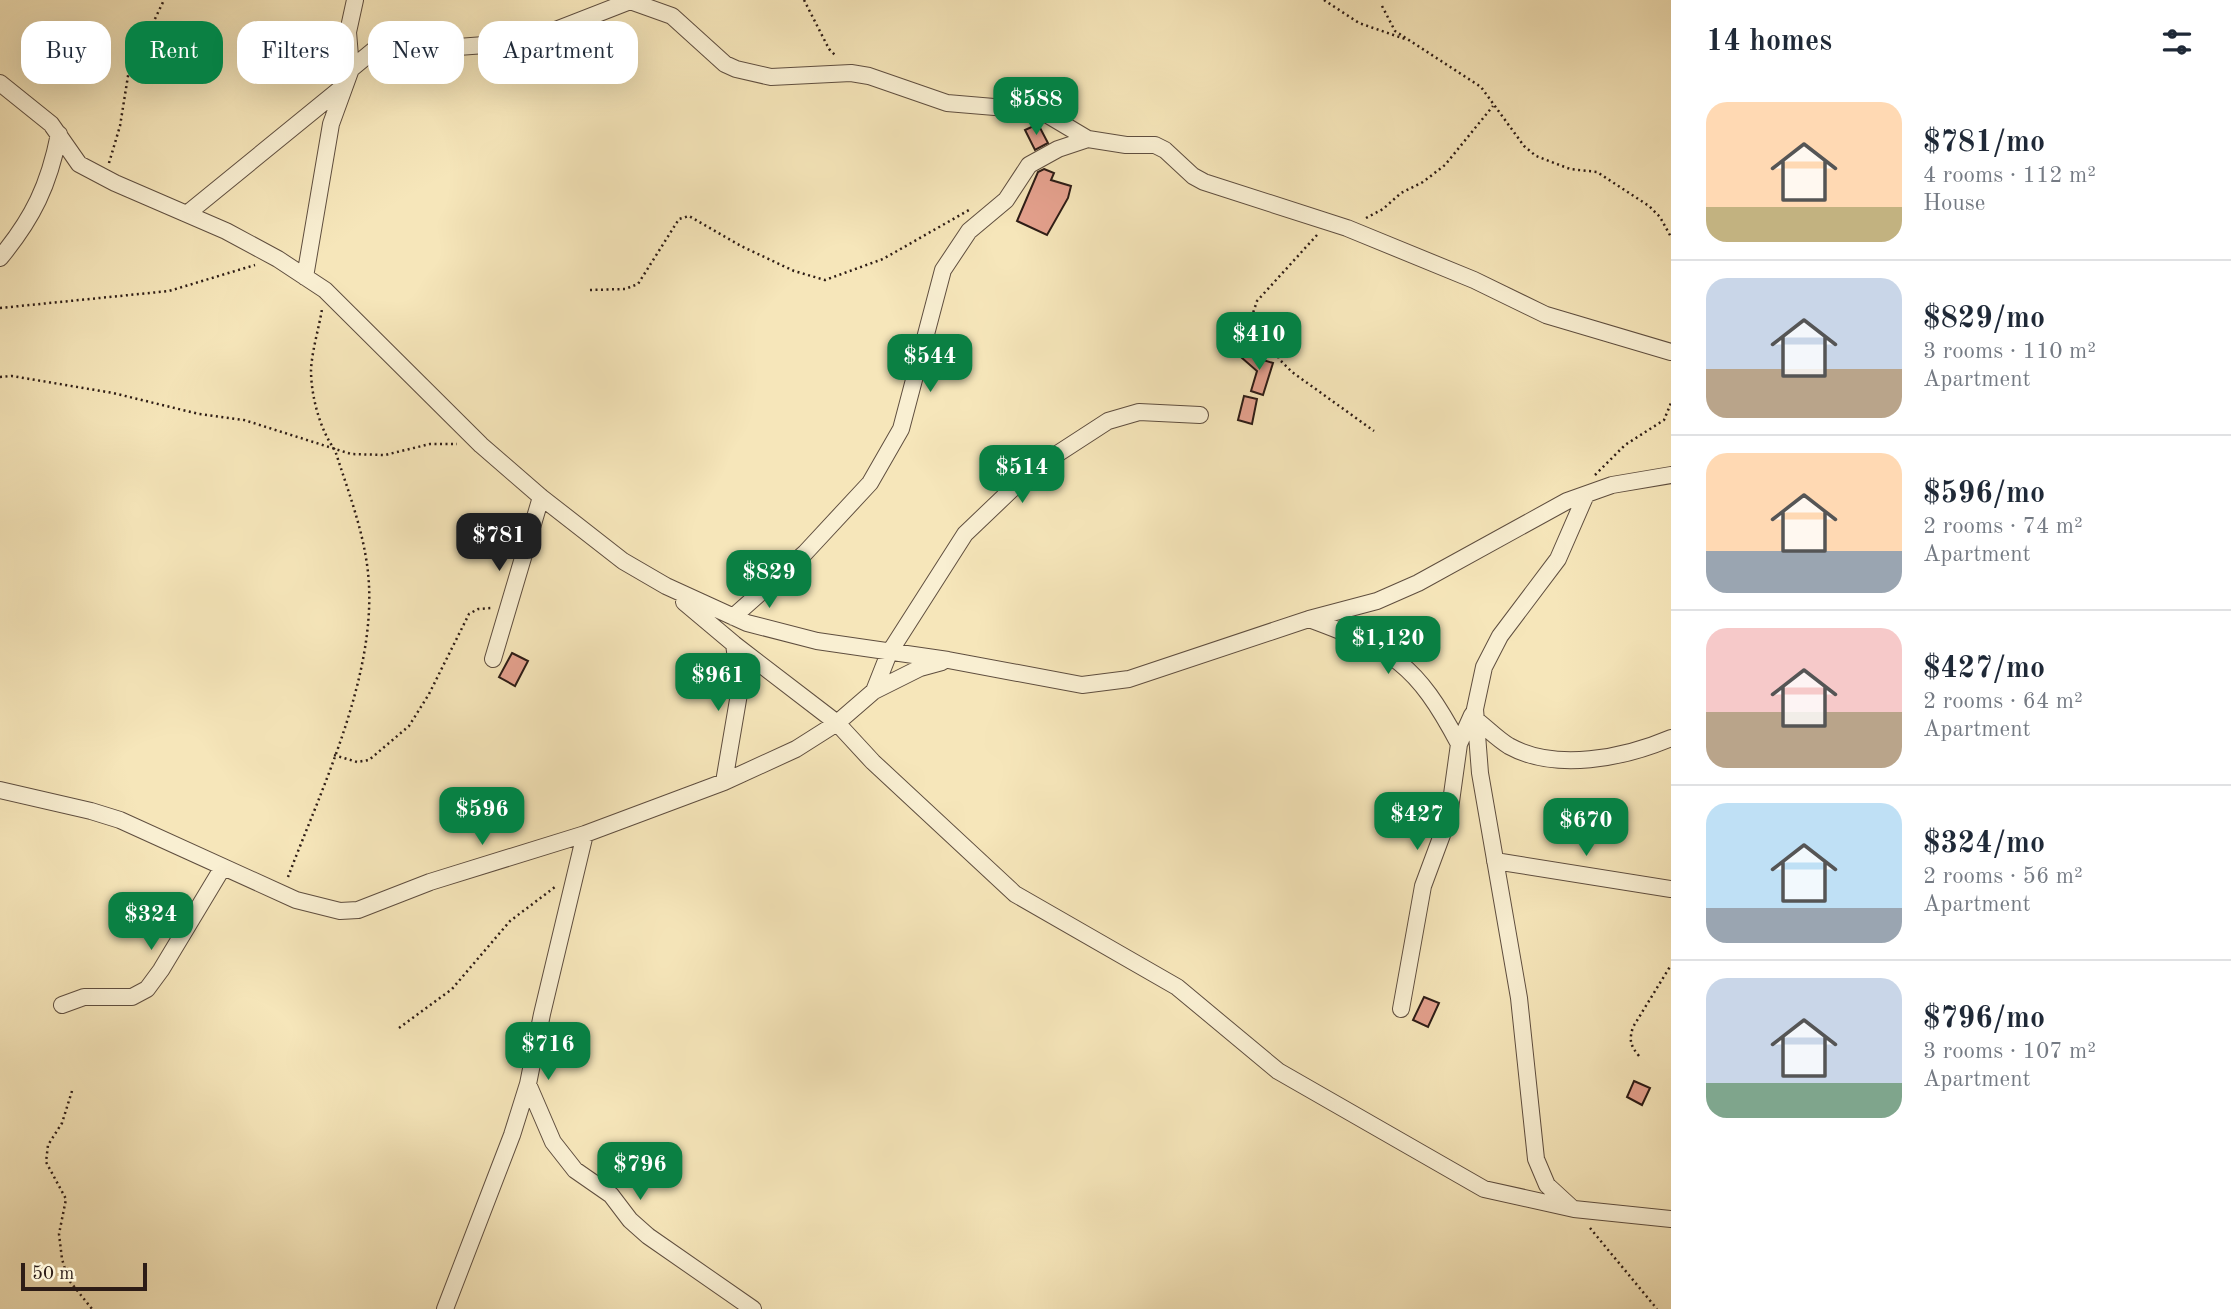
<!DOCTYPE html>
<meta charset="utf-8">
<style>
:root{--surface:#fff;--page:#f2f2f3;--text:#1f2937;--muted:#747a83;--line:#e0e1e3;--accent:#0b8043}
body{margin:0;font-family:"Old Standard TT",serif;background:var(--page);color:var(--text);height:100vh;display:flex;flex-direction:column;font-size:26px;white-space:nowrap}
*{box-sizing:border-box;margin:0}
p{font-size:23px;color:var(--muted)}
.icon{flex:none;width:38px;height:38px;fill:none;stroke:currentColor;stroke-width:2;stroke-linecap:round;stroke-linejoin:round}
.map{position:relative;flex:1;overflow:hidden}
.details{display:flex;flex-direction:column;background:var(--surface);width:560px}
.details>*{flex:none}
.banner{position:absolute;left:21px;top:21px;width:665px;height:63px;display:flex;gap:14px}
.scale{position:absolute;left:21px;bottom:18px;width:126px;box-sizing:border-box;padding-left:7px;border:4px solid #2d1c16;border-top:0;font-size:19px;line-height:24px;white-space:nowrap;color:#2d1c16;-webkit-text-stroke:5px #f9efd2;paint-order:stroke}
.price{position:absolute;translate:-50% -60px;padding:0 16px;border-radius:14px;background:var(--accent);color:#fff;font-size:23px;line-height:46px;filter:drop-shadow(0 2px 4px #0008)}
.price::after{content:'';position:absolute;left:50%;top:42px;width:21px;height:16px;margin-left:-10px;background:inherit;clip-path:polygon(0 0,100% 0,50% 100%)}
.price.current{background:#222;color:#fff}
ul{padding:0;list-style:none}
li{display:flex;align-items:center;gap:21px;height:175px;padding:0 35px}
li+li{border-top:2px solid var(--line)}
li span{display:grid;place-items:center;flex:none;width:196px;height:140px;border-radius:21px;color:#555}
li>.icon{margin-inline-start:auto}
span .icon{width:84px;height:84px;fill:#fffc;stroke-width:1}
li b{font-size:30px}
h2{display:flex;justify-content:space-between;align-items:center;height:84px;padding:0 35px;font-size:30px}
.chip{padding:0 24px;border-radius:21px;background:var(--surface);box-shadow:0 7px 28px #0002;font-size:24px;line-height:63px}
.chip.current{background:var(--accent);color:#fff}
main{display:flex;flex:1;min-height:0}
.map>svg:first-child{display:block}
.building{fill:#e5a18e;stroke:#2d1c16;stroke-width:2}
.lines{fill:none;stroke-linecap:round;stroke-linejoin:round}
.street-casing{stroke:#5f4e3f;stroke-width:18}
.path{stroke:#2d1c16;stroke-width:2.5;stroke-dasharray:2 3.5;stroke-linecap:butt}
.street{stroke:#f9efd2;stroke-width:16}
</style>
<main>
<div class="map">
<svg width="1671" height="1309" viewBox="0 0 1671 1309">
<rect width="100%" height="100%" fill="#f6e6ba"/>
<filter id="stains"><feTurbulence type="fractalNoise" baseFrequency=".00286" numOctaves="4"/><feColorMatrix values="0 0 0 0 .2 0 0 0 0 .09 0 0 0 0 .02 0 0 0 .5 -.17"/></filter>
<radialGradient id="worn" r=".72"><stop offset=".6" stop-color="#630" stop-opacity="0"/><stop offset="1" stop-color="#630" stop-opacity=".3"/></radialGradient>
<path class="building" d="M 1038,124 L 1048,143 L 1035,150 L 1025,130 Z
M 1044,169 L 1054,173 L 1051,180 L 1071,186 L 1068,198 L 1047,235 L 1017,221 L 1038,172 Z
M 1234,351 L 1273,363 L 1263,395 L 1251,391 L 1257,371 Z
M 1244,396 L 1257,399 L 1252,424 L 1238,420 Z
M 512,653 L 528,661 L 515,686 L 499,677 Z
M 1424,997 L 1439,1003 L 1428,1027 L 1413,1020 Z
M 1634,1081 L 1650,1088 L 1642,1105 L 1627,1097 Z"/>
<g class="lines">
<g class="street-casing">
<path id="street" d="M 351,69 L 348,32 L 355,0
M 0,83 L 51,124 L 79,164 L 115,183 L 226,231 L 278,259 L 325,290 L 481,445 L 541,497 L 623,561 L 666,586 L 747,623 L 817,641 L 948,660 L 1082,685 L 1129,679 L 1309,619 L 1377,601 L 1418,583 L 1567,501 L 1612,485 L 1671,475
M 188,213 L 345,85
M 0,258 C 33,218 49,185 59,134
M 305,277 L 331,124 L 351,69 L 374,50 L 384,47 L 458,47 L 525,42 L 630,1 L 672,16 L 725,64 L 736,69 L 771,77 L 851,73 L 869,76 L 947,103 L 1041,111 L 1088,139 L 1126,145 L 1155,145 L 1165,150 L 1193,176 L 1204,182 L 1347,228 L 1474,280 L 1546,315 L 1671,352
M 684,602 L 734,644 L 837,723 L 873,762 L 1015,894 L 1177,987 L 1278,1071 L 1484,1189 L 1574,1209 L 1671,1219
M 733,617 L 805,553 L 870,483 L 901,429 L 943,270 L 969,231 L 1006,200 L 1029,165 L 1058,149 L 1088,139
M 1309,619 C 1393,650 1416,663 1459,744
M 493,659 L 541,497
M 874,691 L 889,653 L 965,534 L 1031,471 L 1108,421 L 1139,412 L 1200,415
M 1475,719 C 1486,727 1497,739 1509,746 C 1556,772 1624,758 1671,738
M 724,782 L 740,688 L 734,644
M 0,790 L 91,811 L 120,820 L 296,900 L 340,911 L 358,910 L 430,882 L 585,834 L 724,782 L 796,749 L 837,723 L 874,691 L 920,668 L 942,662
M 1495,861 L 1671,889
M 62,1005 L 84,997 L 132,997 L 147,989 L 161,970 L 223,867
M 1401,1009 L 1423,886 L 1449,816 L 1459,744 L 1472,715
M 528,1084 L 553,1142 L 575,1170 L 611,1195 L 630,1220 L 648,1236 L 753,1309
M 1572,1208 L 1547,1185 L 1536,1159 L 1519,998 L 1480,773 L 1475,709 L 1484,667 L 1500,636 L 1558,559 L 1585,497
M 445,1309 L 512,1135 L 528,1084 L 542,1014 L 585,834"/>
</g>
<path class="path" d="M 804,0 L 829,49 L 836,56
M 1324,0 L 1359,23 L 1405,39
M 1382,6 L 1395,31 L 1481,87 L 1524,146 L 1536,156 L 1570,169 L 1597,172 L 1649,206 L 1660,217 L 1671,237
M 109,163 L 120,126 L 132,51 L 153,23 L 164,0
M 1366,218 L 1383,209 L 1401,193 L 1423,182 L 1445,165 L 1493,106
M 1317,235 L 1257,301 L 1252,316 L 1272,339 L 1279,359 L 1292,372 L 1374,431
M 590,290 L 625,289 L 638,284 L 679,219 L 689,216 L 741,246 L 794,271 L 825,280 L 883,259 L 969,210
M 0,308 L 169,291 L 255,265
M 0,377 L 12,376 L 113,393 L 199,414 L 244,420 L 351,454 L 385,455 L 430,444 L 457,444
M 1595,475 L 1625,445 L 1664,420 L 1671,403
M 334,755 L 357,762 L 369,760 L 409,726 L 429,694 L 469,614 L 478,609 L 491,608
M 288,877 C 324,782 384,661 366,558 C 360,521 346,485 335,450 C 320,430 311,396 311,370 C 312,350 319,328 322,309
M 399,1028 L 452,989 L 510,921 L 555,887
M 1639,1056 C 1630,1045 1629,1040 1633,1027 L 1671,965
M 72,1091 L 62,1123 L 48,1145 L 46,1162 L 66,1199 L 59,1234 L 62,1259 L 68,1279 L 92,1309
M 1590,1228 L 1657,1309"/>
<use href="#street" class="street"/>
</g>
<rect width="100%" height="100%" filter="url(#stains)"/>
<rect width="100%" height="100%" fill="url(#worn)"/>
</svg>
<div class="scale">50 m</div>
<b class="price" style="left:1036px;top:137px">$588</b>
<b class="price" style="left:1259px;top:372px">$410</b>
<b class="price" style="left:930px;top:394px">$544</b>
<b class="price" style="left:1022px;top:505px">$514</b>
<b class="price current" style="left:499px;top:573px">$781</b>
<b class="price" style="left:769px;top:610px">$829</b>
<b class="price" style="left:1388px;top:676px">$1,120</b>
<b class="price" style="left:718px;top:713px">$961</b>
<b class="price" style="left:482px;top:847px">$596</b>
<b class="price" style="left:1417px;top:852px">$427</b>
<b class="price" style="left:1586px;top:858px">$670</b>
<b class="price" style="left:151px;top:952px">$324</b>
<b class="price" style="left:548px;top:1082px">$716</b>
<b class="price" style="left:640px;top:1202px">$796</b>
<div class="banner">
<a class="chip">Buy</a>
<a class="chip current">Rent</a>
<a class="chip">Filters</a>
<a class="chip">New</a>
<a class="chip">Apartment</a>
</div>
</div>
<section class="details">
<h2>14 homes<svg class="icon" aria-label="filters" viewBox="0 0 24 24"><path d="M4 7h16M4 17h16"/><circle cx="9" cy="7" r="2"/><circle cx="15" cy="17" r="2"/></svg></h2>
<ul>
<li><span style="background:linear-gradient(#ffd9b3 75%,#c2b280 0)"><svg class="icon" aria-label="home" viewBox="0 0 24 24"><path d="M3 11l9-7 9 7M6 9v11h12V9"/></svg></span><div><b>$781/mo</b><p>4 rooms · 112 m²</p><p>House</p></div></li>
<li><span style="background:linear-gradient(#c9d6e8 65%,#b9a48a 0)"><svg class="icon" aria-label="home" viewBox="0 0 24 24"><path d="M3 11l9-7 9 7M6 9v11h12V9"/></svg></span><div><b>$829/mo</b><p>3 rooms · 110 m²</p><p>Apartment</p></div></li>
<li><span style="background:linear-gradient(#ffd9b3 70%,#9aa5b1 0)"><svg class="icon" aria-label="home" viewBox="0 0 24 24"><path d="M3 11l9-7 9 7M6 9v11h12V9"/></svg></span><div><b>$596/mo</b><p>2 rooms · 74 m²</p><p>Apartment</p></div></li>
<li><span style="background:linear-gradient(#f6c9c9 60%,#b9a48a 0)"><svg class="icon" aria-label="home" viewBox="0 0 24 24"><path d="M3 11l9-7 9 7M6 9v11h12V9"/></svg></span><div><b>$427/mo</b><p>2 rooms · 64 m²</p><p>Apartment</p></div></li>
<li><span style="background:linear-gradient(#bfe0f5 75%,#9aa5b1 0)"><svg class="icon" aria-label="home" viewBox="0 0 24 24"><path d="M3 11l9-7 9 7M6 9v11h12V9"/></svg></span><div><b>$324/mo</b><p>2 rooms · 56 m²</p><p>Apartment</p></div></li>
<li><span style="background:linear-gradient(#c9d6e8 75%,#7fa58c 0)"><svg class="icon" aria-label="home" viewBox="0 0 24 24"><path d="M3 11l9-7 9 7M6 9v11h12V9"/></svg></span><div><b>$796/mo</b><p>3 rooms · 107 m²</p><p>Apartment</p></div></li>
</ul>
</section>
</main>
